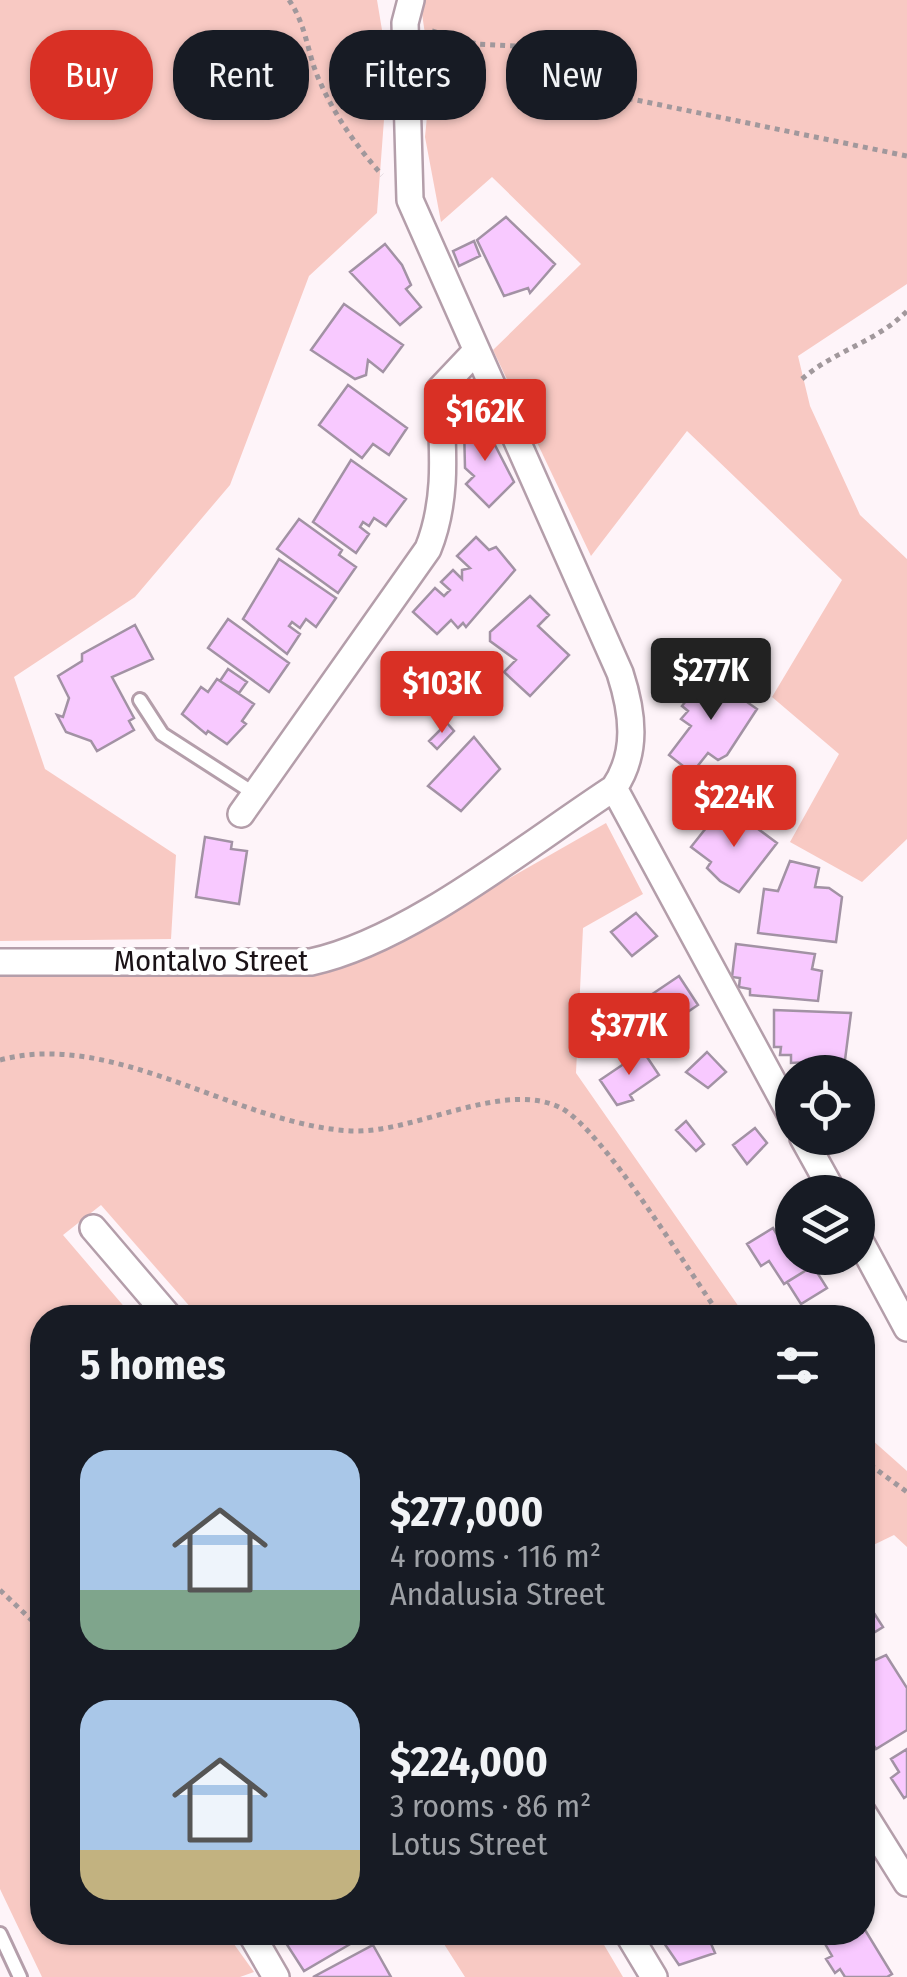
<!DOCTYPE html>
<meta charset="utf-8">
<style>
:root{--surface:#171b24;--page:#20242c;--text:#f1f3f6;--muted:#9ea1a6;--accent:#d93025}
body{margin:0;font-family:"Fira Sans Condensed",sans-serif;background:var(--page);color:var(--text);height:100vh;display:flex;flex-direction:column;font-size:38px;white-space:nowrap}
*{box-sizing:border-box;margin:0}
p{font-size:32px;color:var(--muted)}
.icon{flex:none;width:55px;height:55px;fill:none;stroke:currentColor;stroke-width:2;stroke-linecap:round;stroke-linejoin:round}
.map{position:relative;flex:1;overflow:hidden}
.side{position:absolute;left:30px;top:1305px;width:845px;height:640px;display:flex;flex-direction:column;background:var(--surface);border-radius:40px;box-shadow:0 2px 8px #0004}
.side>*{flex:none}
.guide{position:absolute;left:30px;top:30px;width:848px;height:90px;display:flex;gap:20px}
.tools{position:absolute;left:775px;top:1055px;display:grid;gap:20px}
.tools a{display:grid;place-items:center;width:100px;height:100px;border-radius:50%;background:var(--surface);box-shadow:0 2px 8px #0004;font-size:50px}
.price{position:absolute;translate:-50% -85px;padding:0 22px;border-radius:10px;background:var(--accent);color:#fff;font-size:32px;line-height:65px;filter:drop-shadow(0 2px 5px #0008)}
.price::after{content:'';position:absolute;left:50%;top:60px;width:30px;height:22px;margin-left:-15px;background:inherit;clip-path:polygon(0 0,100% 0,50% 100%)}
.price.selected{background:#222;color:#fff}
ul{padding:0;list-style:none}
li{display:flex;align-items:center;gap:30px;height:250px;padding:0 50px}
li span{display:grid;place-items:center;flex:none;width:280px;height:200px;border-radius:30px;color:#555}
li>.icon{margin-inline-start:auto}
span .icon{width:120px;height:120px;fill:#fffc;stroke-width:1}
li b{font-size:42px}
h2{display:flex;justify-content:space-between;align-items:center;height:120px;padding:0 50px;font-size:42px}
.pill{padding:0 35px;border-radius:40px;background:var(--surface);box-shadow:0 2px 8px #0004;font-size:35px;line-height:90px}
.pill.selected{background:var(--accent);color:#fff}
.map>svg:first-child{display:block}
.green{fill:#f8c9c3}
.building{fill:#f8c9ff;stroke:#a292a4;stroke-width:2.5}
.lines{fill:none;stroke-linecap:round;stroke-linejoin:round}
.lane-casing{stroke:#b49eaa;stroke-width:18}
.street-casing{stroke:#b49eaa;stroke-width:30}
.path{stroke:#a1989c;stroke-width:5;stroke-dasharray:5 5;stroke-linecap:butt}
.lane{stroke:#fff;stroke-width:12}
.street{stroke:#fff;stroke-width:25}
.labels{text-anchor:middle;stroke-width:8;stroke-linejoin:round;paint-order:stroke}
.street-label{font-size:30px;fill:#1a1216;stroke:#fff}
</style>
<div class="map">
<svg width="907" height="1977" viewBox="0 0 907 1977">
<rect width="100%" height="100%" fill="#fef4f9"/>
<path class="green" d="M 0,0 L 377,0 L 388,66 L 377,213 L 309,276 L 230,485 L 135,597 L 14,677 L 45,769 L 176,855 L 171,939 L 0,941 Z
M 420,0 L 907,0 L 907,284 L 798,356 L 810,406 L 860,515 L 907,559 L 907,839 L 862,882 L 790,842 L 839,754 L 772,697 L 842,580 L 687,431 L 591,556 L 493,350 L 581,264 L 492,177 L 441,222 L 425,137 L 431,75 Z
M 606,823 L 643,894 L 583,928 L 576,1073 L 746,1317 L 199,1317 L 101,1205 L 63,1235 L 133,1317 L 42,1318 L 42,1932 L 226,1933 L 254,1972 L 240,1977 L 42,1977 L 0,1889 L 0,975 L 319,970 L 387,948 Z
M 862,1431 L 907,1471 L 907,1547 L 894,1535 L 863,1550 Z
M 437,1933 L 597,1933 L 623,1977 L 465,1977 Z"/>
<path class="building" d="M 506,217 L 555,264 L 530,293 L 528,288 L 504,296 L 477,240 Z
M 474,241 L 480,256 L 459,266 L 453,251 Z
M 385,244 L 402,265 L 411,285 L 406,289 L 421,307 L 400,325 L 350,272 Z
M 344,304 L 403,345 L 383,372 L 368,360 L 366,375 L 355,379 L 311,350 Z
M 348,385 L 407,428 L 389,455 L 373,444 L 362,458 L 319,425 Z
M 481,418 L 514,482 L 489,507 L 466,484 L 474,476 L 465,468 L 464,426 Z
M 351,460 L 406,499 L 386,526 L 374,518 L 369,526 L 363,522 L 360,527 L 369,534 L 356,553 L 313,522 Z
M 299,519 L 342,550 L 339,555 L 356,567 L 338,593 L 277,549 Z
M 476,537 L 489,550 L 496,547 L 515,570 L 466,627 L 463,623 L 458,628 L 451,620 L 437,634 L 413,612 L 435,588 L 444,596 L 450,590 L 441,582 L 453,570 L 462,579 L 462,570 L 470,568 L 457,556 Z
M 279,559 L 336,598 L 316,627 L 306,619 L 300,628 L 292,622 L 289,626 L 300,634 L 287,654 L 243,619 Z
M 530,596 L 549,615 L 538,626 L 569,655 L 530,696 L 504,672 L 516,660 L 490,641 L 490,632 Z
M 228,619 L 289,663 L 269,692 L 208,648 Z
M 135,625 L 153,659 L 112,677 L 134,718 L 129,721 L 134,730 L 97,751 L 91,741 L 66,732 L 57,715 L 63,717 L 69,698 L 58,676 L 82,661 L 82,654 Z
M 228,669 L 247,682 L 239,693 L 220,681 Z
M 707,674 L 757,709 L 727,755 L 718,760 L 708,753 L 692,773 L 669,755 L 691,726 L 681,719 L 688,711 L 682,706 Z
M 217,679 L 254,704 L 242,721 L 246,724 L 227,744 L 208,731 L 206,734 L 182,714 L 201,687 L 208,692 Z
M 447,723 L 454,731 L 437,749 L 429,741 Z
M 474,737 L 500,769 L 461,811 L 428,786 Z
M 734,811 L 777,843 L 739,892 L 720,881 L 707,868 L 711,862 L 691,847 L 714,818 L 726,822 Z
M 205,837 L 232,842 L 231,849 L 247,851 L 239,904 L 196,897 Z
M 790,861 L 819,868 L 815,887 L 829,888 L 842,897 L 836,942 L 758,933 L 764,889 L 778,891 Z
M 636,913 L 657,936 L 632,956 L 611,932 Z
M 736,944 L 815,954 L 812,969 L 822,971 L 818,1001 L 750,995 L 750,989 L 739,987 L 740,978 L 732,977 Z
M 679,976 L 698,1005 L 649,1038 L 630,1009 Z
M 774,1010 L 851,1013 L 845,1060 L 791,1063 L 791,1055 L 780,1055 L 781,1047 L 774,1047 Z
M 643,1051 L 659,1075 L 630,1095 L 633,1100 L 617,1105 L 600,1080 Z
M 707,1052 L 726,1072 L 708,1088 L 686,1072 Z
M 686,1121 L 704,1144 L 696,1151 L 676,1130 Z
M 755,1128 L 767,1143 L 747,1164 L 733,1145 Z
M 773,1228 L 788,1252 L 792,1250 L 792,1258 L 817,1259 L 813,1266 L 784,1284 L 769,1261 L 761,1266 L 747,1244 Z
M 813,1266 L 827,1288 L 801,1304 L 787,1282 Z
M 872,1610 L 883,1627 L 862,1640 L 862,1616 Z
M 886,1655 L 907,1688 L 907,1730 L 876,1749 L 862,1727 L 862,1666 Z
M 907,1749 L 907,1796 L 904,1798 L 891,1778 L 899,1772 L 891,1759 Z
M 862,1925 L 892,1974 L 887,1977 L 845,1977 L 840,1969 L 835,1973 L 826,1959 L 832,1956 L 820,1935 L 862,1932 Z
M 290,1932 L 363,1932 L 364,1936 L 304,1971 L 282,1937 Z
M 674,1932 L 706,1932 L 715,1953 L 679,1965 L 662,1940 Z
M 373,1945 L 391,1977 L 313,1977 Z"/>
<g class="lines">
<g class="lane-casing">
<path id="lane" d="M 140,700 L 162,734 L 255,794
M 0,1934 L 20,1977"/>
</g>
<g class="street-casing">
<path id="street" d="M 614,788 L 792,1117
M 241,814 L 428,549 C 449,497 442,444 440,389 L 476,351
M 0,962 L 311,962 C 409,941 528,844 614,788 C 638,753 633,713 620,673 L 410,200 L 405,23 L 411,0
M 803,1138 L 833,1192
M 93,1228 L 170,1318
M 858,1237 L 907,1328
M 862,1811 L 907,1883
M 250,1932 L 276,1977
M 627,1932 L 654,1977"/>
</g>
<path class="path" d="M 289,0 C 307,26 307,54 320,82 C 335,116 357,147 382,175
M 432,31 L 477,44 L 515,46 L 570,67 L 617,96 L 907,156
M 802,379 C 834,351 878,341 907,311
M 0,1060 C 116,1029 238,1126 353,1131 C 416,1133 504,1079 561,1108 C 604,1131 688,1271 722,1318
M 862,1459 L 907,1492
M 0,1590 L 42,1630"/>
<use href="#lane" class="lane"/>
<use href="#street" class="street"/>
</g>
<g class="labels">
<g class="street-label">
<text x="211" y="971">Montalvo Street</text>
</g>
</g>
</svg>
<div class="tools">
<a><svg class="icon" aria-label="locate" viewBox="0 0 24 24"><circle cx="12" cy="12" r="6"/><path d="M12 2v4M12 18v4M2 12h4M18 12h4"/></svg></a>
<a><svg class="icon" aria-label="layers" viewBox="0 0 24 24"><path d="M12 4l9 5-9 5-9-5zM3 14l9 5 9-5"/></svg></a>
</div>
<b class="price" style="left:485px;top:464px">$162K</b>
<b class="price selected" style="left:711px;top:723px">$277K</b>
<b class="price" style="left:442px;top:736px">$103K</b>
<b class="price" style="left:734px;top:850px">$224K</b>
<b class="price" style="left:629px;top:1078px">$377K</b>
<div class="guide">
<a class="pill selected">Buy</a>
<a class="pill">Rent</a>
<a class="pill">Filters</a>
<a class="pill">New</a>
</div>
<section class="side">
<h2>5 homes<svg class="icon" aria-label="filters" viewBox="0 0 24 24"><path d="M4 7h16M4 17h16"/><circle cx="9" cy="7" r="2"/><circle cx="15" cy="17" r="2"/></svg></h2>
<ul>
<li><span style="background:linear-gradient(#a9c7e8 70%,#7fa58c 0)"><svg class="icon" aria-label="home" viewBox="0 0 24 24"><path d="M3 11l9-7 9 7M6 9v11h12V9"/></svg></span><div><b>$277,000</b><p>4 rooms · 116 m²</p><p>Andalusia Street</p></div></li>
<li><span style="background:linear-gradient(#a9c7e8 75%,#c2b280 0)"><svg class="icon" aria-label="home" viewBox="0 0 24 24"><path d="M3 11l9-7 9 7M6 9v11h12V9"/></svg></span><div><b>$224,000</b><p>3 rooms · 86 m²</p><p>Lotus Street</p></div></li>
</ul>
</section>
</div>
